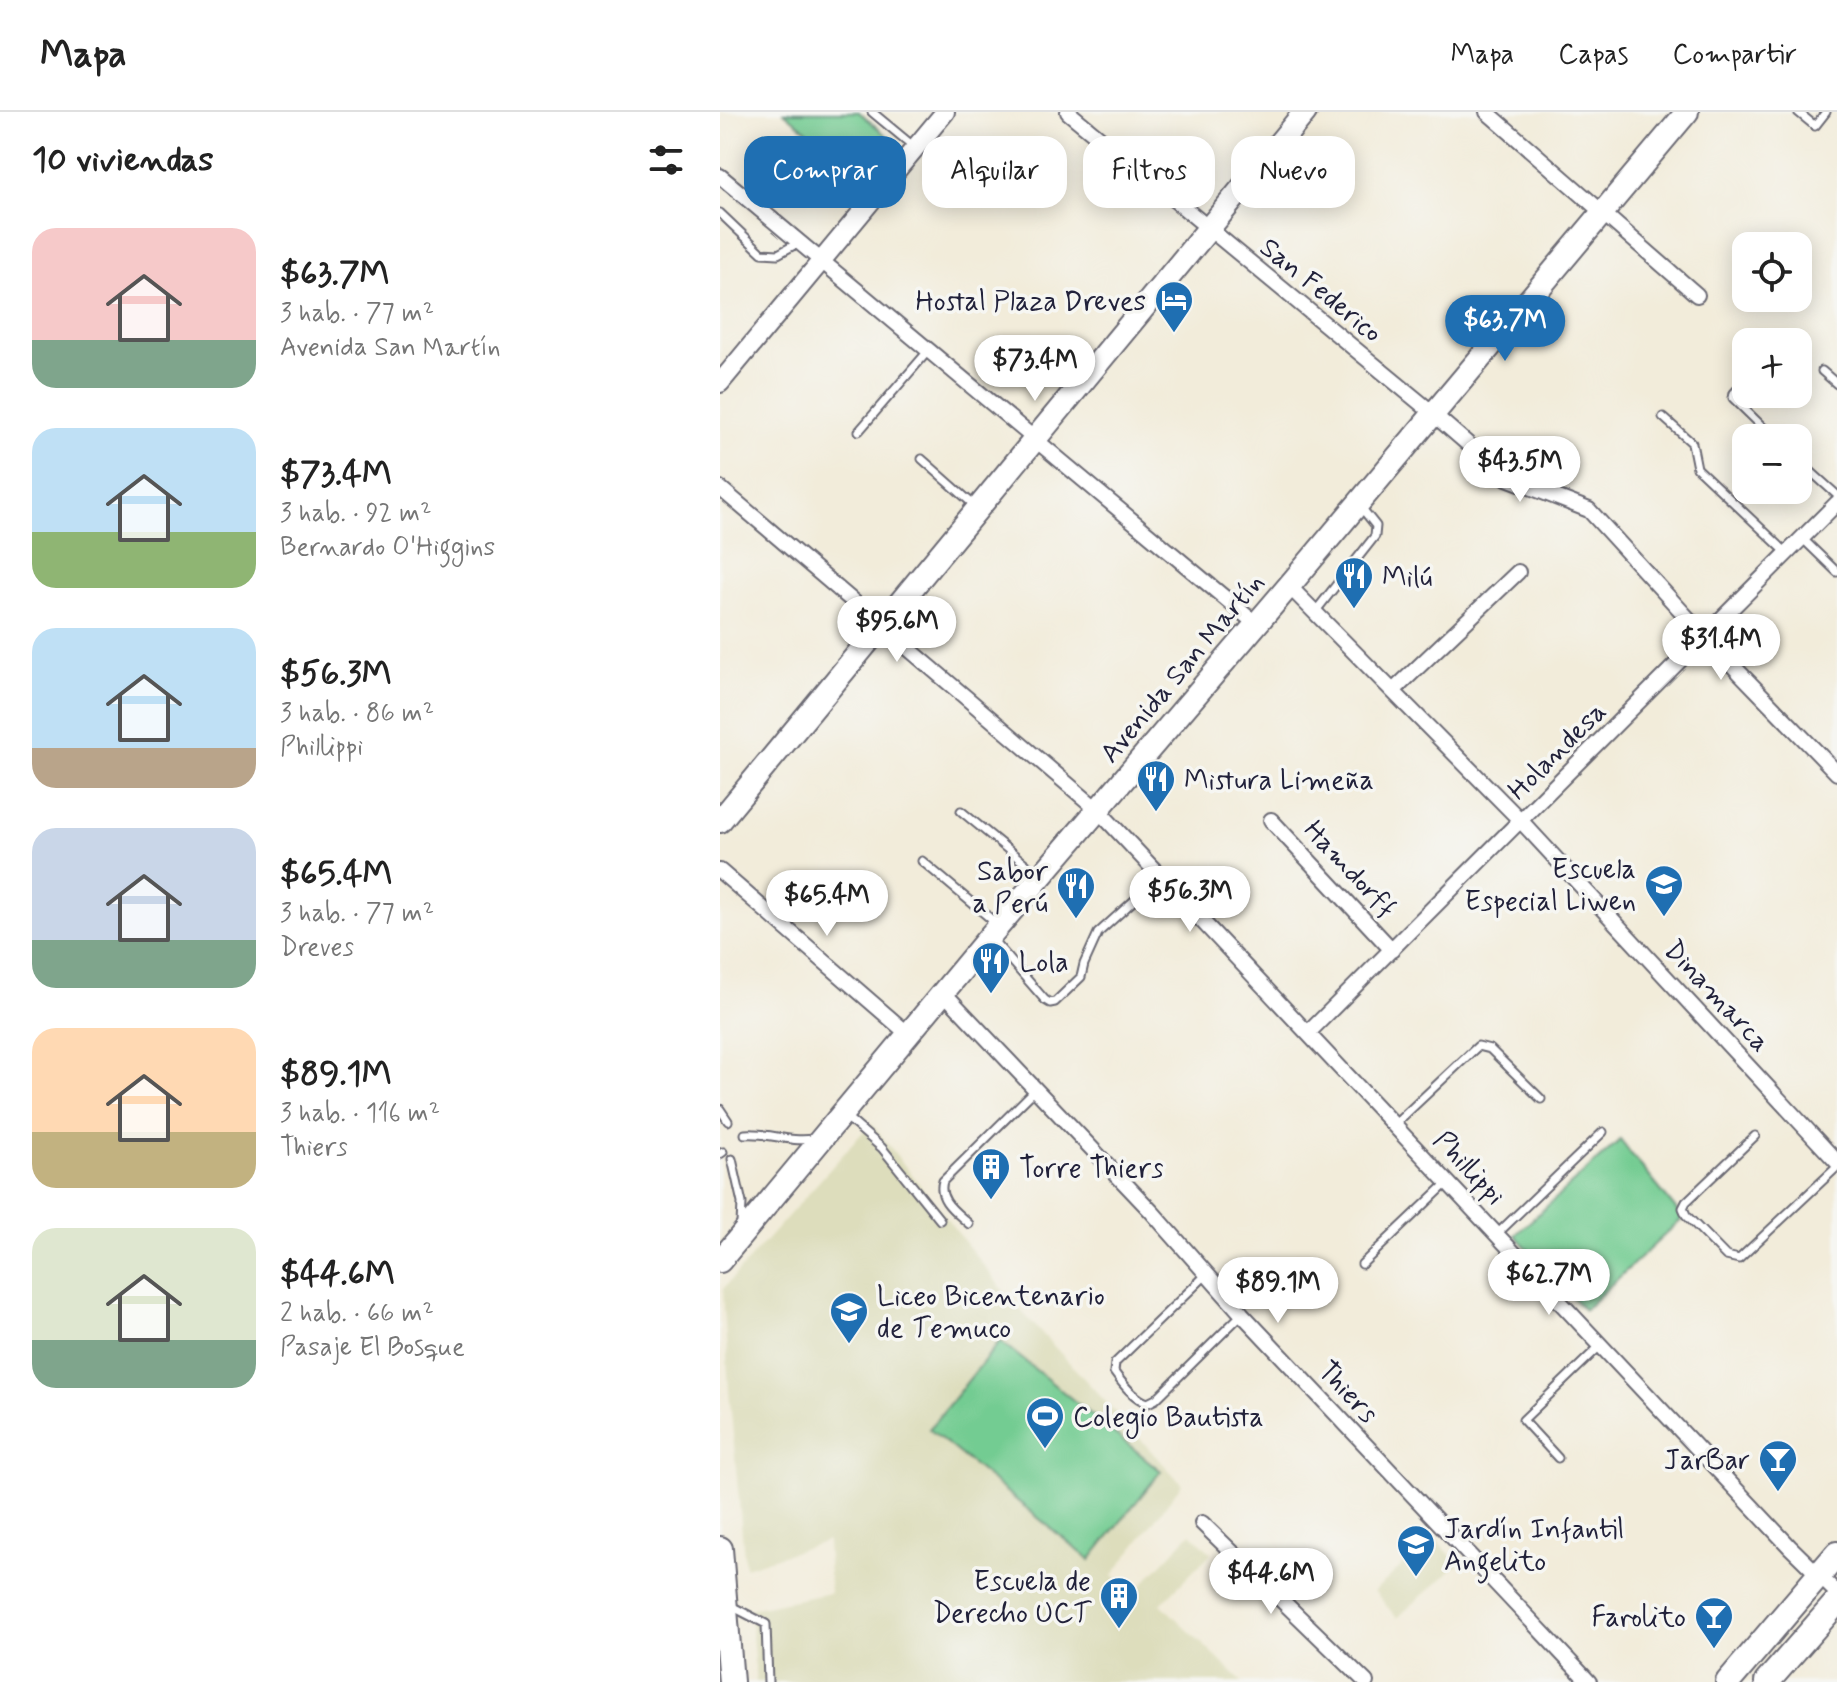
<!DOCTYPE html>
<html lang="es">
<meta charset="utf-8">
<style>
:root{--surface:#fff;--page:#f6f6f6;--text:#222;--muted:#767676;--line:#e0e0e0;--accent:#1f6fb2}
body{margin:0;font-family:Mynerve,sans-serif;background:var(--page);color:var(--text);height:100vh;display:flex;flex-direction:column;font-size:30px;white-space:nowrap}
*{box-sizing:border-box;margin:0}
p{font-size:26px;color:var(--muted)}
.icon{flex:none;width:44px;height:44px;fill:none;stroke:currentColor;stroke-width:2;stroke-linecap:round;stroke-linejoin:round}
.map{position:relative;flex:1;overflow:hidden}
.sheet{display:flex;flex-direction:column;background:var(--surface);width:720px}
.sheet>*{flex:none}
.banner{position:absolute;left:24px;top:24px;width:760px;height:72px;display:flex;gap:16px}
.controls{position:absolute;left:1012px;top:120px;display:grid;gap:16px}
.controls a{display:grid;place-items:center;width:80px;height:80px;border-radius:16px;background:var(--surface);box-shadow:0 4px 20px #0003;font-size:40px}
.price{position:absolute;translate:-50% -68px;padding:0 18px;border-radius:28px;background:#fff;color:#222;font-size:26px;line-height:52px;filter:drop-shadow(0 2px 4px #0008)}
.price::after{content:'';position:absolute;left:50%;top:48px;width:24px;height:18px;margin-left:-12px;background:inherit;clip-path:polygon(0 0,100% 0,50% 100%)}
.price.current{background:var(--accent);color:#fff}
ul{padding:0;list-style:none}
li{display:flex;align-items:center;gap:24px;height:200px;padding:0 32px}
li span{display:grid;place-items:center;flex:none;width:224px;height:160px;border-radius:24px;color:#555}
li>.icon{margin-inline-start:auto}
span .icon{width:96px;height:96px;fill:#fffc;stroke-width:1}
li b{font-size:34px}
h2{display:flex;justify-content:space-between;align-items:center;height:96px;padding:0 32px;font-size:34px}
.pill{padding:0 28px;border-radius:24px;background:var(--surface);box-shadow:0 4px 20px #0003;font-size:28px;line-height:72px}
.pill.current{background:var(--accent);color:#fff}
header{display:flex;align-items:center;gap:48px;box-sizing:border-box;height:112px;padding:0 40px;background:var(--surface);border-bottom:2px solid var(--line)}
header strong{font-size:38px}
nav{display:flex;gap:44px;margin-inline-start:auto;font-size:28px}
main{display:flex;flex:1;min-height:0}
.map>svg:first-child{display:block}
.built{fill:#ddddbc}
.green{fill:#73cc92;stroke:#4a7766;stroke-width:2}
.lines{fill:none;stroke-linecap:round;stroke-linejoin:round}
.service-casing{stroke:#6b6973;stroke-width:11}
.minor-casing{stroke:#6b6973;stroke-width:18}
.tertiary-casing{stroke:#6b6973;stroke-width:22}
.secondary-casing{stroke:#6b6973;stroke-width:26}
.primary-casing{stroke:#6b6973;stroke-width:28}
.service{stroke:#fff;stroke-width:7}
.minor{stroke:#fff;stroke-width:14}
.tertiary{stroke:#fff;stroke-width:18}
.secondary{stroke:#fff;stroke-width:22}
.primary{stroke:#fff;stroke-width:24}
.labels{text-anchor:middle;stroke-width:7;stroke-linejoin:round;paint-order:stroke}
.street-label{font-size:28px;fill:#22223b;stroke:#f6f6f2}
.poi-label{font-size:28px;fill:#22223b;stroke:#f6f6f2;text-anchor:start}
</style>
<header>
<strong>Mapa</strong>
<nav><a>Mapa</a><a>Capas</a><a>Compartir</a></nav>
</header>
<main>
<section class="sheet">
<h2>10 viviendas<svg class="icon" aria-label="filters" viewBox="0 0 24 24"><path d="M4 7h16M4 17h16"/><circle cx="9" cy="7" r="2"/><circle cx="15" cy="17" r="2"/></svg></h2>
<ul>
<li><span style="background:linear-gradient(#f6c9c9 70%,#7fa58c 0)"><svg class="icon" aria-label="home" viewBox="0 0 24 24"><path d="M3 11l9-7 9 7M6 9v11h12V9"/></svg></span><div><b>$63.7M</b><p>3 hab. · 77 m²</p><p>Avenida San Martín</p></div></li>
<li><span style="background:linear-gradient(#bfe0f5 65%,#8fb573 0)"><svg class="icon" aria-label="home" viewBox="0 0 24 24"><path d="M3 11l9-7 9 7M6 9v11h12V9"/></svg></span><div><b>$73.4M</b><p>3 hab. · 92 m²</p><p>Bernardo O'Higgins</p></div></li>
<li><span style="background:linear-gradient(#bfe0f5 75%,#b9a48a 0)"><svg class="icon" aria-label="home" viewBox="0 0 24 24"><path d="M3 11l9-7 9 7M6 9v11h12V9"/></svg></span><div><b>$56.3M</b><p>3 hab. · 86 m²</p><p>Phillippi</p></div></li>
<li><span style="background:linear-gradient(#c9d6e8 70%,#7fa58c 0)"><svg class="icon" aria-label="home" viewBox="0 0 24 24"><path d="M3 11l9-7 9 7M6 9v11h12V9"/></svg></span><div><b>$65.4M</b><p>3 hab. · 77 m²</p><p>Dreves</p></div></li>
<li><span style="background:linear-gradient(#ffd9b3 65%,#c2b280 0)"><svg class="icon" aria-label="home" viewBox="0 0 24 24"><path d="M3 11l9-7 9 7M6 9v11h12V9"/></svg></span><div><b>$89.1M</b><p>3 hab. · 116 m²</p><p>Thiers</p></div></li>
<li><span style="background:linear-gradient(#dfe7d0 70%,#7fa58c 0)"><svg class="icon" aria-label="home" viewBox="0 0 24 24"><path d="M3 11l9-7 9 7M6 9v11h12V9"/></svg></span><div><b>$44.6M</b><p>2 hab. · 66 m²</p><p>Pasaje El Bosque</p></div></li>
</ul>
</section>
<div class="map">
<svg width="1117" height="1570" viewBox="0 0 1117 1570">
<rect width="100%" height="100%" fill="#f6f6f2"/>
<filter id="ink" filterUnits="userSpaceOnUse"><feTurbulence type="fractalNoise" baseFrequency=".0125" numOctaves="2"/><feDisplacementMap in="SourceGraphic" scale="16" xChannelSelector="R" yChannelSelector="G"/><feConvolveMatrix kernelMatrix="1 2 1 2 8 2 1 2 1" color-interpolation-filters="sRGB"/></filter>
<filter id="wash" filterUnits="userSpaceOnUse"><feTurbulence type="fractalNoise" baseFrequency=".006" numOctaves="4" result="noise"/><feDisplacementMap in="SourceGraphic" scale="32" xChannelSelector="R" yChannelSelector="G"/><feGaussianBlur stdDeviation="1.8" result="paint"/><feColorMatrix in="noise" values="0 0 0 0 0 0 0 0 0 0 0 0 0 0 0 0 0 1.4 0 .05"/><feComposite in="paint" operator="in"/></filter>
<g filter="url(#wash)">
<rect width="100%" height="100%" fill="#f2ecda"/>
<path class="built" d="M 151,1011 L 290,1187 L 462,1372 L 393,1463 L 414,1481 L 471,1421 L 491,1441 L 441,1492 L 522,1570 L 36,1570 L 30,1497 L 110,1481 L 107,1429 L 25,1455 L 9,1278 L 3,1177 Z
M 714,1425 L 738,1452 L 677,1506 L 654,1479 Z"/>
<path class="green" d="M 64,0 L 139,0 L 173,29 L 143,65 Z
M 900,1028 L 963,1106 L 864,1198 L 795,1123 Z
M 280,1229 L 441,1359 L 370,1448 L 209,1317 Z"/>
</g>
<g filter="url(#ink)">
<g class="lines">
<g class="service-casing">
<path id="service" d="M 152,0 L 193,34
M 1078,0 L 1095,14 L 1106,0
M 0,101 L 42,141 L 58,142 L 78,131
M 1102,259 L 1117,272
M 1026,268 L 1014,281 L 1013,286 L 1054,326
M 943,305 L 972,331 L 977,356 L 1067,441
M 139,319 L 209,238
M 202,347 L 255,394
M 1078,348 L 1117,383
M 1082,426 L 1117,460
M 595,500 L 655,424 L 656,414 L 640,394
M 241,699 L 319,763
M 202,749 L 277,812
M 271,826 L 325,888 L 330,891 L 335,890 L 361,865 L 364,852 L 378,821 L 441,764
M 0,997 L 8,1009
M 124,1003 L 162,1036 L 220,1108
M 675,1012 L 758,934 L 770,937 L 821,987
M 25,1022 C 49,1020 69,1031 93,1027
M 1035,1024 L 966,1090 L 963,1096 L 966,1103 L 1006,1144 L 1019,1147 L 1117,1055
M 0,1042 L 3,1040
M 12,1047 L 22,1091 L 21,1112
M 249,1112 C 236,1100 217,1088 223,1069 L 315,978
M 777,1122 L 883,1020
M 642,1152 L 727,1071
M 487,1162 L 395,1251 L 394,1260 C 402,1271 414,1287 428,1291 L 436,1287 L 522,1202
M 838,1346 L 803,1308 L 881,1233
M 11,1494 L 46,1512 L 48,1570"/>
</g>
<g class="minor-casing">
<path id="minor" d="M 348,0 L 704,294 L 787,366 L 869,398 L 985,525 L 1117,661
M 767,0 L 977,183
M 0,64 L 536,512
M 0,376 L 378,698 L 1070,1435 L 1117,1481
M 569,474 L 801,709 L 1117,1050
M 673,579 L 798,460
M 551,708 L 672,838
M 0,759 L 188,922
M 223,880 L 432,1100 L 522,1202 L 869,1570
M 589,920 L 1117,391
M 482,1411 L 646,1570"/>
</g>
<g class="tertiary-casing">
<path id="tertiary" d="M 0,271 L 225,0"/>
</g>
<g class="secondary-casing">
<path id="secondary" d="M 0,709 L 585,0
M 0,1149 L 270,824 L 574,468 L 967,0"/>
</g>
<g class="primary-casing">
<path id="primary" d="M 0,1437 L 11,1570
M 1008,1570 L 1117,1442
M 1047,1570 L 1117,1490"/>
</g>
<use href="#service" class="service"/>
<use href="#minor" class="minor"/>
<use href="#tertiary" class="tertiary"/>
<use href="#secondary" class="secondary"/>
<use href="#primary" class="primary"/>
</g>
</g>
<defs>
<g id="hotel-pin" transform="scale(2)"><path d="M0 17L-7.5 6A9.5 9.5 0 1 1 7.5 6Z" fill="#1f6fb2" stroke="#f6f6f2"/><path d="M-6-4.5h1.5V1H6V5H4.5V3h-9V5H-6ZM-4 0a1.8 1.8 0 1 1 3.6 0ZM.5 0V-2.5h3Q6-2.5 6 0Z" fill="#fff"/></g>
<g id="restaurant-pin" transform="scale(2)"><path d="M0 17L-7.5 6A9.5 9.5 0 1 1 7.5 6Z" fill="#1f6fb2" stroke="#f6f6f2"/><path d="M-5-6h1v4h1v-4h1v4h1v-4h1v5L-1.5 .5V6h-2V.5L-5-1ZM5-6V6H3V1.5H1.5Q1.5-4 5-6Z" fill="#fff"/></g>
<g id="school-pin" transform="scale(2)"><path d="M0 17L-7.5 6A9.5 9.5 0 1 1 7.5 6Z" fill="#1f6fb2" stroke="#f6f6f2"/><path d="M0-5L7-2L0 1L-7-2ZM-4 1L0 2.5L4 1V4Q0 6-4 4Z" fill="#fff"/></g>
<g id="building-pin" transform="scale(2)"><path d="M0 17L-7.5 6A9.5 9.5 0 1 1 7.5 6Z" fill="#1f6fb2" stroke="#f6f6f2"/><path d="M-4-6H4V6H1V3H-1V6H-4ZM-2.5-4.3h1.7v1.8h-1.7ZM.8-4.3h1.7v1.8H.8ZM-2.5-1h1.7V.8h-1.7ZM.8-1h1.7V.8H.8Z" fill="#fff"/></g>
<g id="stadium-pin" transform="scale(2)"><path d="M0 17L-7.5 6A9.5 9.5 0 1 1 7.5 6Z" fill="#1f6fb2" stroke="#f6f6f2"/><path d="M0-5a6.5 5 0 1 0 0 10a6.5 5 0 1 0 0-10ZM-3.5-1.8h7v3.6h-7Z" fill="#fff"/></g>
<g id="bar-pin" transform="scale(2)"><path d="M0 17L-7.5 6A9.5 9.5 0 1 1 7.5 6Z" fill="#1f6fb2" stroke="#f6f6f2"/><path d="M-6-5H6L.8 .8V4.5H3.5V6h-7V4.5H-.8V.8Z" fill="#fff"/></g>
</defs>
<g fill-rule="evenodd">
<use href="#hotel-pin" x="454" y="188"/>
<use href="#restaurant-pin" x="634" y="464"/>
<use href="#restaurant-pin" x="436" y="667"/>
<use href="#school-pin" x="944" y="772"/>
<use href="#restaurant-pin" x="356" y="774"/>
<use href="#restaurant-pin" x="271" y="849"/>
<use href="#building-pin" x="271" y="1055"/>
<use href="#school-pin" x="129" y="1199"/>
<use href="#stadium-pin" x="325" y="1304"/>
<use href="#bar-pin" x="1058" y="1347"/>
<use href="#school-pin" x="696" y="1432"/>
<use href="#building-pin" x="399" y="1484"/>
<use href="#bar-pin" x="994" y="1504"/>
</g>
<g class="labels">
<g class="street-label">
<text transform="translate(602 177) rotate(39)" y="10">San Federico</text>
<text transform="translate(461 555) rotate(-50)" y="10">Avenida San Martín</text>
<text transform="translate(836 638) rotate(-45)" y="10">Holandesa</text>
<text transform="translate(631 756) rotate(47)" y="10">Hamdorff</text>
<text transform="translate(998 883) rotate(47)" y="10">Dinamarca</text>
<text transform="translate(750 1055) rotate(47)" y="10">Phillippi</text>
<text transform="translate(629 1279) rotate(47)" y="10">Thiers</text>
</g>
<g class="poi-label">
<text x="426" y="198" text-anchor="end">Hostal Plaza Dreves</text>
<text x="662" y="474">Milú</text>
<text x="464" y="677">Mistura Limeña</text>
<text x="916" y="766" text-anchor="end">Escuela<tspan x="916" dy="32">Especial Liwen</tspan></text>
<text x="328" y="768" text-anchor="end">Sabor<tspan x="328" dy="32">a Perú</tspan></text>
<text x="299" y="859">Lola</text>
<text x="299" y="1065">Torre Thiers</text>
<text x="157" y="1193">Liceo Bicentenario<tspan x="157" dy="32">de Temuco</tspan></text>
<text x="353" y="1314">Colegio Bautista</text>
<text x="1030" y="1357" text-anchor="end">JarBar</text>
<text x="724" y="1426">Jardín Infantil<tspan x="724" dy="32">Angelito</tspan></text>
<text x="371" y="1478" text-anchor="end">Escuela de<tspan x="371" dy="32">Derecho UCT</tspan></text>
<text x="966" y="1514" text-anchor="end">Farolito</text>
</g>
</g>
</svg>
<div class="controls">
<a><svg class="icon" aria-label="locate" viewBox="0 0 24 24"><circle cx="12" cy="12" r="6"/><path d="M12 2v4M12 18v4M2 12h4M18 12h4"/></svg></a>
<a>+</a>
<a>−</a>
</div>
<b class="price current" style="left:785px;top:251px">$63.7M</b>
<b class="price" style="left:315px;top:291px">$73.4M</b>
<b class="price" style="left:800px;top:392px">$43.5M</b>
<b class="price" style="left:177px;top:552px">$95.6M</b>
<b class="price" style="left:1001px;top:570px">$31.4M</b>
<b class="price" style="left:470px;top:822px">$56.3M</b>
<b class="price" style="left:107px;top:826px">$65.4M</b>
<b class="price" style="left:829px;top:1205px">$62.7M</b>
<b class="price" style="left:558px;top:1213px">$89.1M</b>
<b class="price" style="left:551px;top:1504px">$44.6M</b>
<div class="banner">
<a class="pill current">Comprar</a>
<a class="pill">Alquilar</a>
<a class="pill">Filtros</a>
<a class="pill">Nuevo</a>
</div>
</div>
</main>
